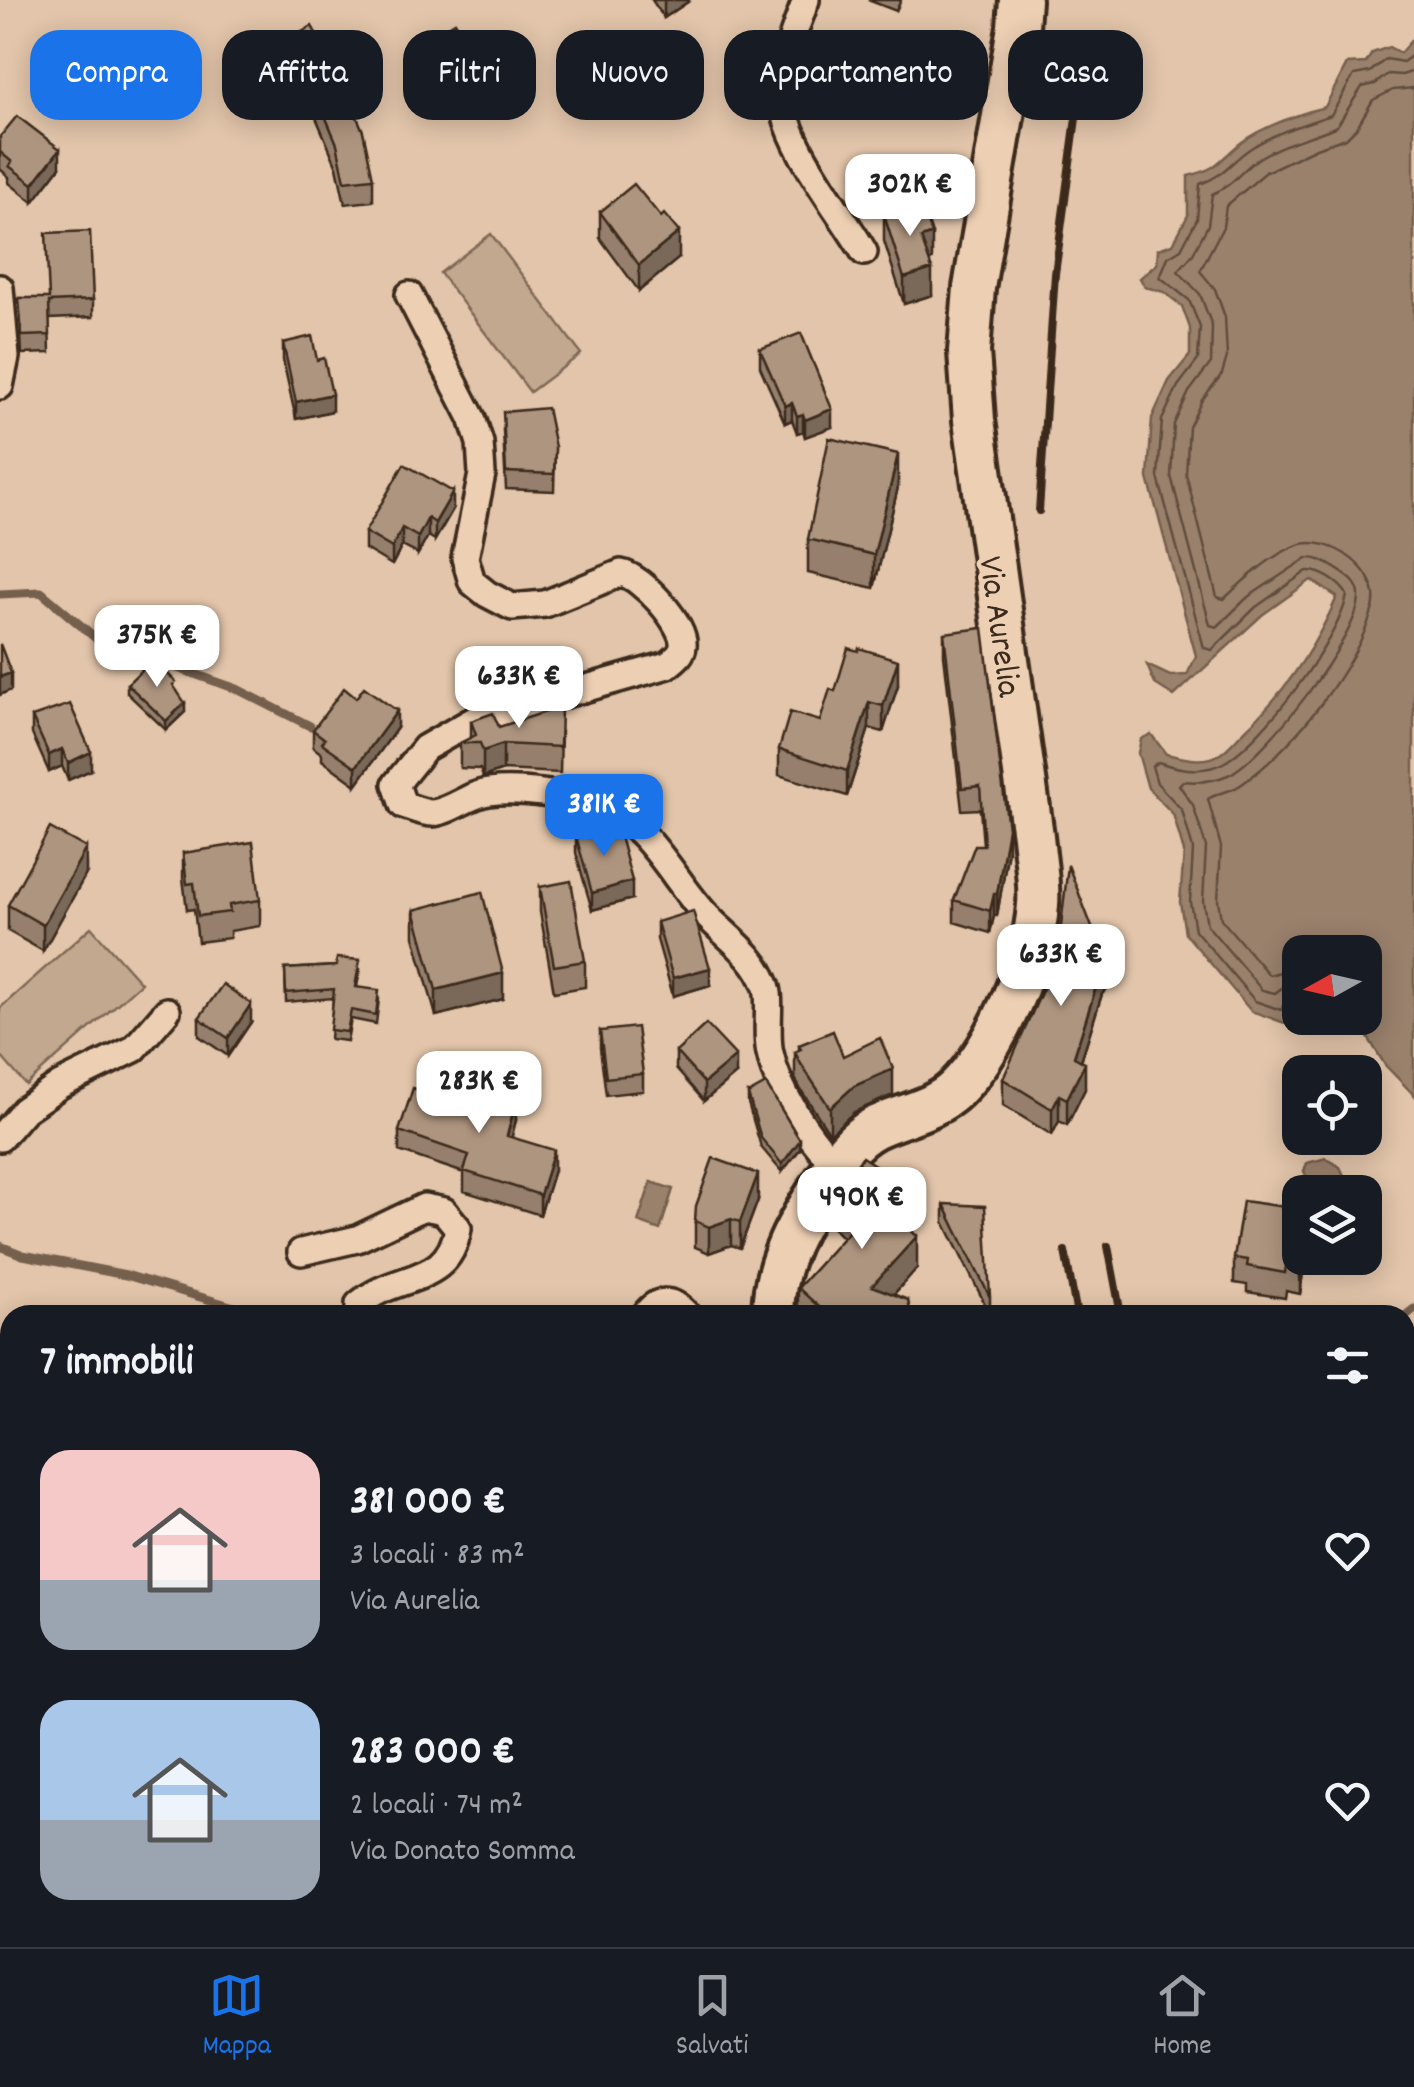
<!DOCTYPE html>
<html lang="it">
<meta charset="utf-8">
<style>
:root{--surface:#171b24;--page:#20242c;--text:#f1f3f6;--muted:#9ea1a6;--line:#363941;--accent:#1a73e8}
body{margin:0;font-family:Dekko,sans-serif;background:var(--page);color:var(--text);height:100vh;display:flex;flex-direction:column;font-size:38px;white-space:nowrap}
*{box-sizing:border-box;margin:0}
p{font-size:32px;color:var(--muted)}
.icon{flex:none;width:55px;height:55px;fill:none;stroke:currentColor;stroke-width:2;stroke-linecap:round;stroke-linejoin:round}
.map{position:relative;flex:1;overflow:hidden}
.sheet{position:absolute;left:0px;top:1305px;width:1415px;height:642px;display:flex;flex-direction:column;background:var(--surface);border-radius:30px 30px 0 0;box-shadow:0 5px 25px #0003}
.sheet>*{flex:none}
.hud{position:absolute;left:30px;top:30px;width:1355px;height:90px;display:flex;gap:20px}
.needle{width:65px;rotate:262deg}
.fabs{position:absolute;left:1282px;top:935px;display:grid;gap:20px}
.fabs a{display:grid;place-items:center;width:100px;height:100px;border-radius:20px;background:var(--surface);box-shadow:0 5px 25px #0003;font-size:50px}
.price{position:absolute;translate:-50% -85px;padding:0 22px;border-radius:20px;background:#fff;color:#222;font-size:32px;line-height:65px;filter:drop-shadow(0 2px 5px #0008)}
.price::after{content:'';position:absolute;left:50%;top:60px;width:30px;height:22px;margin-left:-15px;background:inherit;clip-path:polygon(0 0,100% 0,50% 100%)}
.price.current{background:var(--accent);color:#fff}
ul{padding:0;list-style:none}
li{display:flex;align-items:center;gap:30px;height:250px;padding:0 40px}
li span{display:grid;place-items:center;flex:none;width:280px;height:200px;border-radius:30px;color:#555}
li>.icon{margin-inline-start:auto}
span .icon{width:120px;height:120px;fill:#fffc;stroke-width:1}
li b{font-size:42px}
h2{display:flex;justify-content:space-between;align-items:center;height:120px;padding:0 40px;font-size:42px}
.chip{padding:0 35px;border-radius:30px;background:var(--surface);box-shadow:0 5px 25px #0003;font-size:35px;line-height:90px}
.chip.current{background:var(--accent);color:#fff}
.dock{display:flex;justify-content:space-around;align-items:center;height:140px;border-top:2px solid var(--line);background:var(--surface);font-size:28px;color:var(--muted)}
.dock a{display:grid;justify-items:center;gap:5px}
.dock .current{color:var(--accent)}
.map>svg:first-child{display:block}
.green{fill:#c3a890;stroke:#7f6957;stroke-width:2.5}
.water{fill:#9a816c;stroke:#745e4d;stroke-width:2.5}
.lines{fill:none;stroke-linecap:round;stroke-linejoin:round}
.shore{stroke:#614d3d;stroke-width:2.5}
.stream{stroke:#745e4d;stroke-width:9}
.street-casing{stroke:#3b2a1e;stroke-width:32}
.primary-casing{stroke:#3b2a1e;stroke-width:48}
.street{stroke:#edcfb3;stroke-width:25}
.primary{stroke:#edcfb3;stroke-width:40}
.rail{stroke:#3b2a1e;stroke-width:8}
.wall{fill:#96806d;stroke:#3b2a1e;stroke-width:2.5}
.shaded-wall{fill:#7a6859;stroke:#3b2a1e;stroke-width:2.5}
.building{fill:#ae957f;stroke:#3b2a1e;stroke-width:2.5}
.labels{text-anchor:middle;stroke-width:9;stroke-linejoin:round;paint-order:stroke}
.street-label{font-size:35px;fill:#3b2a1e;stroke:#edcfb3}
</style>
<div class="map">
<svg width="1414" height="1947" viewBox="0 0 1414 1947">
<rect width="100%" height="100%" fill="#e2c5aa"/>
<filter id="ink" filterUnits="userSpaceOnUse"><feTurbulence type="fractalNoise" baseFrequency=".01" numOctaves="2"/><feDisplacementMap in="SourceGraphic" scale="20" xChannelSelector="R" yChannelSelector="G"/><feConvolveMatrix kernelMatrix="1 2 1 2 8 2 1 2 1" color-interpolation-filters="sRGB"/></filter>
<g filter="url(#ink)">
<path class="green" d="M 491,234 L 581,354 L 530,392 L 440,273 Z
M 91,927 L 141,983 L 26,1085 L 0,1055 L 0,1008 Z
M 1405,1368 L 1414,1378 L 1414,1662 L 1405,1663 Z"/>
<path class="water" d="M 1414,37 L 1414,1095 L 1385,1065 L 1356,1018 L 1365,1018 L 1365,952 L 1300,952 C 1300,976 1304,1006 1285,1023 L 1251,1011 L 1185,933 L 1180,902 L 1184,852 L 1173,814 L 1148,788 L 1138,753 L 1141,739 L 1151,734 L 1166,754 C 1184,758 1203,764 1220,754 C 1228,749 1236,739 1243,732 C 1284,694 1315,648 1337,597 L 1311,580 L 1262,615 L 1174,696 L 1155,684 L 1147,665 L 1170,676 L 1187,675 L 1196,656 L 1148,478 L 1152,418 L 1169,381 L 1190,355 L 1190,328 L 1182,306 L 1164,292 L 1145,287 L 1140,278 L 1157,264 L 1158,249 L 1173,244 L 1188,215 L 1188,176 C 1219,169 1219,160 1242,142 C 1262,127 1301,113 1325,107 L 1347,64 L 1366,63 L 1372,53 L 1389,47 L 1400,53 Z
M 1326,1158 L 1340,1167 L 1349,1186 C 1335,1197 1324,1191 1310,1184 L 1304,1172 L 1307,1163 Z
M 651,1182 L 673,1189 L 660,1230 L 638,1222 Z"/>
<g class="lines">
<path class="shore" d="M 1300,967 L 1269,975 L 1221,919 L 1218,900 L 1221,847 L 1208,799 C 1218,792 1232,792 1242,784 C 1293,748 1356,668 1373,608 C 1383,572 1331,534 1298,545 C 1272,554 1244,580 1224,599 L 1217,597 L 1186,474 L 1189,427 L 1202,400 L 1222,374 L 1227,357 L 1225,317 L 1215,289 L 1200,271 L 1223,227 L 1226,206 L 1266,172 L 1316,148 L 1346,138 L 1357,127 L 1373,100 L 1393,90 L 1414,88
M 1300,982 L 1287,984 L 1275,993 L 1262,990 L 1207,925 L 1203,901 L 1206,847 L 1193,805 L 1179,785 L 1183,781 C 1199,783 1214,781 1228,775 C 1264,759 1360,635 1359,596 C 1359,582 1346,575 1335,568 C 1325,562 1319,558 1307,558 L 1248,597 L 1217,627 L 1210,625 L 1171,476 L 1174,424 L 1189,392 L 1211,363 L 1212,326 L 1200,294 L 1178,271 L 1193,254 L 1208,225 L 1212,194 C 1231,187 1241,171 1256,160 C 1280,143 1311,138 1337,126 L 1362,87 L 1375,84 L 1388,74 L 1402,75 L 1414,71
M 1300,995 L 1290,997 L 1281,1010 L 1255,1001 L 1195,930 L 1190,902 L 1193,849 L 1182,810 L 1157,783 L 1152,766 L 1158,762 C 1178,769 1205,774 1225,762 C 1263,740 1340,638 1347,595 C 1341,583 1320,570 1307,571 L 1256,607 L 1212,650 L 1204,648 L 1158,477 L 1162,420 L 1178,386 L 1198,360 L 1200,327 L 1189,300 L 1160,277 L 1168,257 L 1181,249 L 1197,219 L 1200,184 C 1223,177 1231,161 1251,148 C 1274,133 1304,124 1331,115 L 1354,75 L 1370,72 L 1386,59 L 1403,62 L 1414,54"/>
<path class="stream" d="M 0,594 L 41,592 L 98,640 L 237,689 L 310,726
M 0,1246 L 23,1255 L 126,1275 L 261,1315
M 1405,1316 L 1414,1309
M 0,1841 L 10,1844
M 321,1938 L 330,1943"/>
<g class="street-casing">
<path id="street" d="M 806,0 C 796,27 781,62 782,92 C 782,141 839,209 864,252
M 0,288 L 6,357 L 0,386
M 409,295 L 472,418 L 480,443 L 482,474 L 465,558 L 472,582 L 487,594 L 512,607 L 545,604 L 621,573 C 641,576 686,625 683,646 C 682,655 675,659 668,665 L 474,720 L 425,748 L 396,784 L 403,805 C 412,808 423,813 432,813 C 451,812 469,794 489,792 C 516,788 570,795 595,804 C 649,821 671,878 707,916 C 728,938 755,955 766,985 C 772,998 765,1033 770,1053 C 778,1092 807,1135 834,1164
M 0,1138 L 24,1110 L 60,1085 L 134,1049 L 167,1011
M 301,1252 L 357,1239 L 424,1207 L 444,1211 L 458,1228 C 449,1287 396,1272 359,1304 L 359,1315
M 645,1315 C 658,1297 673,1299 687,1315
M 203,1938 L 206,1947
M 33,1947 L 36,1938"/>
</g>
<g class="primary-casing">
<path id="primary" d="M 773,1315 C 773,1262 799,1220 828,1177 C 840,1158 853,1139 874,1128 C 900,1115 935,1110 956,1089 C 997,1048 1034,962 1038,905 C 1040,882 1035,859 1033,836 L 974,420 L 969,352 L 974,288 L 1018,27 L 1020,0
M 798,1947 L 820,1938"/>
</g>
<use href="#street" class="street"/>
<use href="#primary" class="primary"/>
<path class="rail" d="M 1039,511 L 1055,274 L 1086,44
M 1108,1246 L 1121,1315
M 1065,1251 L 1077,1315
M 1207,1938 L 1209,1947
M 1242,1938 L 1244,1947"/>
</g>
<path class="wall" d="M 652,0 L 689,0 L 689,1 L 664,18 Z
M 868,0 L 901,0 L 896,11 Z
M 428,38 L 479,76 L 448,95 L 436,76 L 436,68 L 428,56 Z
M 287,41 L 373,178 L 373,201 L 345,204 L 337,167 L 312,108 L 287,64 Z
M 0,137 L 60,167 L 33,202 L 9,183 L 9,177 L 0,169 Z
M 600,212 L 679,258 L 639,291 L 600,238 Z
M 884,215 L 932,260 L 929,261 L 932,295 L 904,304 L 884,241 Z
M 19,298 L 93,300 L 93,317 L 49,319 L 50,353 L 22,354 Z
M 283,343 L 317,360 L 332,411 L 296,419 L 283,360 Z
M 760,349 L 832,427 L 805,437 L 803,431 L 797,433 L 792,420 L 785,423 L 760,367 Z
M 503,430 L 555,447 L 554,491 L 506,489 Z
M 898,487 L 874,588 L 808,573 L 808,539 Z
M 453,509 L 435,540 L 428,536 L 418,554 L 402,546 L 392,565 L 365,549 L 365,532 Z
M 944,633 L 1008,850 L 997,916 L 994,916 L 990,933 L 954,922 L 954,900 L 983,845 L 980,809 L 962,810 L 944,655 Z
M 127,684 L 176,690 L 185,712 L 166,730 L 127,693 Z
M 898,685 L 883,732 L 869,728 L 847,796 L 779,775 L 779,749 L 820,721 L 835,691 Z
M 32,717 L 91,770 L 68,780 L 62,766 L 49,772 L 32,734 Z
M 471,721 L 499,727 L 561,732 L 560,773 L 503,770 L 483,777 L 480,769 L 460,768 L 460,743 L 471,738 Z
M 397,728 L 356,785 L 322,760 L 322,754 L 313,747 L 313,730 Z
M 576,836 L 632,899 L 592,910 L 576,853 Z
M 183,853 L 260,900 L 260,926 L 230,931 L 230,938 L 198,942 L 194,909 L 187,910 L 183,878 Z
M 86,874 L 43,951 L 8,931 L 8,905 Z
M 540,887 L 585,961 L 585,987 L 554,992 L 540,912 Z
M 414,910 L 503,999 L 436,1016 L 414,936 Z
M 657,922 L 710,985 L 673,996 L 657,939 Z
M 1098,943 L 1115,980 L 1102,994 L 1081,1061 L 1085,1089 L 1067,1125 L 1059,1121 L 1052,1135 L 1003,1105 L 1003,1079 Z
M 336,966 L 360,969 L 357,987 L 379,999 L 376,1024 L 351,1019 L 347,1041 L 330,1039 L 333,998 L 286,1002 L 285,969 Z
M 199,1018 L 251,1022 L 228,1056 L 199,1036 Z
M 600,1031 L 643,1074 L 643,1091 L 606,1095 L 600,1048 Z
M 799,1045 L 843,1056 L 893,1095 L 854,1112 L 830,1134 L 801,1090 L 795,1078 L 795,1052 L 799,1050 Z
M 676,1052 L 736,1074 L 704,1101 L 676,1069 Z
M 748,1094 L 800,1149 L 782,1172 L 761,1147 L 748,1103 Z
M 459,1104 L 516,1120 L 511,1137 L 554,1170 L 540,1215 L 464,1191 L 464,1173 L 399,1151 L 399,1131 Z
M 832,1194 L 899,1213 L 895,1216 L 917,1268 L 894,1294 L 911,1315 L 798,1315 L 798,1288 L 843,1238 L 832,1227 Z
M 758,1200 L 740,1248 L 731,1245 L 709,1253 L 695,1247 L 695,1221 Z
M 944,1204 L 990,1297 L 990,1314 L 944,1222 Z
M 1234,1258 L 1305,1258 L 1300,1294 L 1286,1291 L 1285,1298 L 1247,1292 L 1247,1285 L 1234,1283 Z
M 925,1938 L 1096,1938 L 1092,1947 L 922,1947 Z"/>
<path class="shaded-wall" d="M 666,0 L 689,0 L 689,1 L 664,18 L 664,1 Z
M 479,58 L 479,76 L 448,95 L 448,78 Z
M 60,149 L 60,167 L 33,202 L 33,184 Z
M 679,232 L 679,258 L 639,291 L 639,265 Z
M 932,234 L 932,260 L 921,263 L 921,238 Z
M 932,269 L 932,295 L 904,304 L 904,278 Z
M 332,394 L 332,411 L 296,419 L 296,402 Z
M 792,403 L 792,420 L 785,423 L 785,406 Z
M 832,409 L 832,427 L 805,437 L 805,420 Z
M 803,414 L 803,431 L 797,433 L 797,416 Z
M 898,454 L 898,487 L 874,588 L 874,555 Z
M 453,492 L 453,509 L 435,540 L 435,523 Z
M 428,518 L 428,536 L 418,554 L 418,537 Z
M 402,528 L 402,546 L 392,565 L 392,548 Z
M 898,660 L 898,685 L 883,732 L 883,706 Z
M 11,673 L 11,690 L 0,695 L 0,677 Z
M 869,702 L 869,728 L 847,796 L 847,771 Z
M 185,703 L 185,712 L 166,730 L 166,721 Z
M 397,711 L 397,728 L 356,785 L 356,767 Z
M 503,744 L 503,770 L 483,777 L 483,751 Z
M 62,749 L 62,766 L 49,772 L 49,755 Z
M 91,752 L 91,770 L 68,780 L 68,763 Z
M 1008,828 L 1008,850 L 997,916 L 997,894 Z
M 86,848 L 86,874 L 43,951 L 43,925 Z
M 632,881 L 632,899 L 592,910 L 592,893 Z
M 994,894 L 994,916 L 990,933 L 990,911 Z
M 1115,954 L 1115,980 L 1102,994 L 1074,1083 L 1074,1057 L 1102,968 Z
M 710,968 L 710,985 L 673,996 L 673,978 Z
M 503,973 L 503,999 L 436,1016 L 436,990 Z
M 251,1004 L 251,1022 L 228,1056 L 228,1038 Z
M 736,1056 L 736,1074 L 704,1101 L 704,1083 Z
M 1085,1063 L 1085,1089 L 1067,1125 L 1067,1099 Z
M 893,1069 L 893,1095 L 854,1112 L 830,1134 L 830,1108 L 854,1086 Z
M 1059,1095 L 1059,1121 L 1052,1135 L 1052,1109 Z
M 516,1100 L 516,1120 L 507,1156 L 507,1136 Z
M 800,1140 L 800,1149 L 782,1172 L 782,1164 Z
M 554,1150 L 554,1170 L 540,1215 L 540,1195 Z
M 758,1174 L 758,1200 L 740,1248 L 740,1222 Z
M 899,1180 L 899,1213 L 874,1230 L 874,1197 Z
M 731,1219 L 731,1245 L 709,1253 L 709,1227 Z
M 917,1236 L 917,1268 L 875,1315 L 872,1286 Z
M 1301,1258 L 1305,1258 L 1300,1294 L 1300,1268 Z
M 1034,1938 L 1041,1938 L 1041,1947 L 1031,1947 Z
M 1084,1938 L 1096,1938 L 1092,1947 L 1084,1947 Z"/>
<path class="building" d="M 455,22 L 479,58 L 448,78 L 436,59 L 439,56 L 428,38 Z
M 312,26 L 337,71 L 363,131 L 373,178 L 345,181 L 337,144 L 312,85 L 287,41 Z
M 17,116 L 60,149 L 33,184 L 9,166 L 12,162 L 0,152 L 0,137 Z
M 634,184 L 661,217 L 664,214 L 679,232 L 639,265 L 600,212 Z
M 922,203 L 932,234 L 921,238 L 932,269 L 904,278 L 884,215 Z
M 90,231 L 93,300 L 49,302 L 50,335 L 22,336 L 19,298 L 49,298 L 46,233 Z
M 801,333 L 832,409 L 805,420 L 803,414 L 797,416 L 792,403 L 785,406 L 760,349 Z
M 312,336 L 317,360 L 324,358 L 332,394 L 296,402 L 283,343 Z
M 547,408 L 555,447 L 554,474 L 506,472 L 503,412 Z
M 829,438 L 898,454 L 874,555 L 808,539 Z
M 404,464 L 453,492 L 435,523 L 428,518 L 418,537 L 402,528 L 392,548 L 365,532 Z
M 983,628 L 1008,828 L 997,894 L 994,894 L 990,911 L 954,900 L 975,845 L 984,845 L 980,786 L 962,788 L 944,633 Z
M 0,644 L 11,673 L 0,677 Z
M 848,648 L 858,651 L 859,648 L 898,660 L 883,706 L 869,702 L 847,771 L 779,749 L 790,712 L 820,721 L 830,689 L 835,691 Z
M 153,659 L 176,682 L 173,685 L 185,703 L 166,721 L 127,684 Z
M 364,687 L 397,711 L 356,767 L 322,743 L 325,739 L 313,730 L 344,688 L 356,698 Z
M 70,704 L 91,752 L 68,763 L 62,749 L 49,755 L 32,717 Z
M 561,707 L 560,747 L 503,744 L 483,751 L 480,743 L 460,743 L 476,735 L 471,721 L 493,713 L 499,727 Z
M 617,825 L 632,881 L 592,893 L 576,836 Z
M 50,828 L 86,848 L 43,925 L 8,905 Z
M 253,842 L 260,900 L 229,905 L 230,912 L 198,916 L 194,883 L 187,884 L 183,853 Z
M 1068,865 L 1098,943 L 1115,954 L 1102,968 L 1074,1057 L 1085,1063 L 1067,1099 L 1059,1095 L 1052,1109 L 1003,1079 L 1048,977 L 1061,926 Z
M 571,881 L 585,961 L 554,966 L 540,887 Z
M 482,892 L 503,973 L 436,990 L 414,910 Z
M 693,911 L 710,968 L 673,978 L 657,922 Z
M 337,958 L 360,960 L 355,987 L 379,990 L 376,1015 L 351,1010 L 347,1032 L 330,1030 L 334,989 L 286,993 L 285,969 L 336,966 Z
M 223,984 L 251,1004 L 228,1038 L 199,1018 Z
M 706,1024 L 736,1056 L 704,1083 L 676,1052 Z
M 637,1027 L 643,1074 L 606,1078 L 600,1031 Z
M 833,1031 L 843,1056 L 880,1038 L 893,1069 L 854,1086 L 830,1108 L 801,1064 L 795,1052 L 801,1049 L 799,1045 Z
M 766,1084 L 800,1140 L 782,1164 L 761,1138 L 748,1094 Z
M 463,1087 L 516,1100 L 507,1136 L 554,1150 L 540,1195 L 464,1171 L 469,1155 L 399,1131 L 413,1088 L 459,1104 Z
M 862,1157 L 899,1180 L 874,1197 L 917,1236 L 872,1286 L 908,1300 L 911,1315 L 828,1315 L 798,1288 L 869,1209 L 844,1207 L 832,1194 L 837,1180 L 848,1179 Z
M 713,1158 L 758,1174 L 740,1222 L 731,1219 L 709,1227 L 695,1221 L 696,1206 Z
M 1243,1201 L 1300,1209 L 1301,1258 L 1300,1268 L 1286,1266 L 1285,1273 L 1247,1266 L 1248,1260 L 1234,1258 Z
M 944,1204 L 985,1206 L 990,1297 L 955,1227 Z
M 1408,1879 L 1414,1880 L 1414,1947 L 1389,1947 L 1390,1938 L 1405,1938 L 1405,1909 Z
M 47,1938 L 49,1938 L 80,1947 L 44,1947 Z
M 925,1938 L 1034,1938 L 1031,1947 L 922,1947 Z"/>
</g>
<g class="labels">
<g class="street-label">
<text transform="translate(1002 626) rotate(82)" y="12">Via Aurelia</text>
</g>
</g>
</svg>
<div class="fabs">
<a><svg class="needle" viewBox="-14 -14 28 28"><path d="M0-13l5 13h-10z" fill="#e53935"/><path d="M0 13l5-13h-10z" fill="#9ea1a6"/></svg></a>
<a><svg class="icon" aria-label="locate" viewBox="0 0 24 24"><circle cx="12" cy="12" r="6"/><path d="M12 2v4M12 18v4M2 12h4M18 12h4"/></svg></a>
<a><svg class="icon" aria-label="layers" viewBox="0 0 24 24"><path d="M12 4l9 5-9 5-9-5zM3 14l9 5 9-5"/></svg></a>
</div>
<b class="price" style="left:910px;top:239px">302K €</b>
<b class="price" style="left:157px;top:690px">375K €</b>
<b class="price" style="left:519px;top:731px">633K €</b>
<b class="price current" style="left:604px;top:859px">381K €</b>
<b class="price" style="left:1061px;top:1009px">633K €</b>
<b class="price" style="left:479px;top:1136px">283K €</b>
<b class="price" style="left:862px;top:1252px">490K €</b>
<div class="hud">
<a class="chip current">Compra</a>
<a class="chip">Affitta</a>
<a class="chip">Filtri</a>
<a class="chip">Nuovo</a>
<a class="chip">Appartamento</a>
<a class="chip">Casa</a>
</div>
<section class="sheet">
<h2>7 immobili<svg class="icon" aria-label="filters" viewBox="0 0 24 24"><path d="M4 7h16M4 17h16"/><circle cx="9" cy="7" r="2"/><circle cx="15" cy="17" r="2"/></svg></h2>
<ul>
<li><span style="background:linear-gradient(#f6c9c9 65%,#9aa5b1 0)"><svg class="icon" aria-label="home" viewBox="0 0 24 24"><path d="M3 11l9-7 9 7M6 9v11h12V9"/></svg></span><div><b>381 000 €</b><p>3 locali · 83 m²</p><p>Via Aurelia</p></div><svg class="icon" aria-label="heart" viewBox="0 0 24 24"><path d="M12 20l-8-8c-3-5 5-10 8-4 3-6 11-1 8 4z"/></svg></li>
<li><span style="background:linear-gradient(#a9c7e8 60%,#9aa5b1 0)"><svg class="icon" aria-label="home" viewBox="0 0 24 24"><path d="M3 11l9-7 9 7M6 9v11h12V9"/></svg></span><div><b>283 000 €</b><p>2 locali · 74 m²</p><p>Via Donato Somma</p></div><svg class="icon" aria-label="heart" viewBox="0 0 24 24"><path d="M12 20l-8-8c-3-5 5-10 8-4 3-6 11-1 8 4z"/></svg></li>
</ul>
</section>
</div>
<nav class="dock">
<a class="current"><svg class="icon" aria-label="map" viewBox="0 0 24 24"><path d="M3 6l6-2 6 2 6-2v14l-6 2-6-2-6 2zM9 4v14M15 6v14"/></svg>Mappa</a>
<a><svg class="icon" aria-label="saved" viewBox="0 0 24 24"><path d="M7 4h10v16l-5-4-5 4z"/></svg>Salvati</a>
<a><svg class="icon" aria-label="home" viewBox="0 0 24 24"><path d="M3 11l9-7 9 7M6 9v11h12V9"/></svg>Home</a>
</nav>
